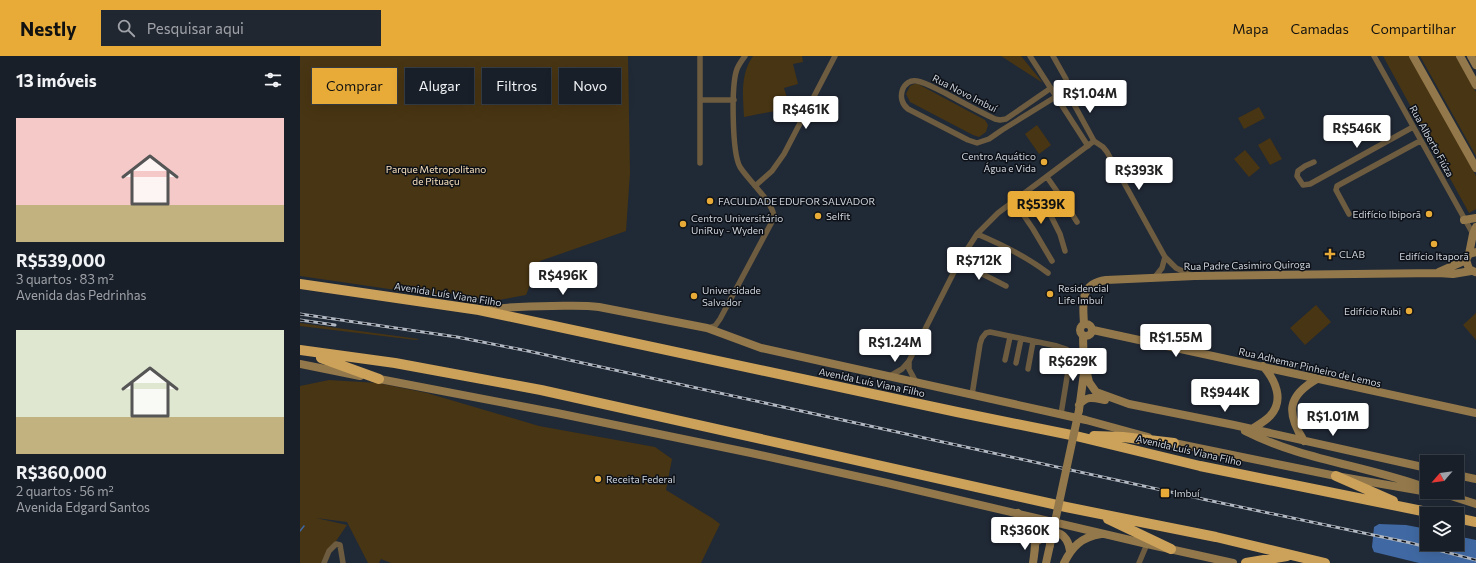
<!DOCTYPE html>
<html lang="pt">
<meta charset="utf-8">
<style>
:root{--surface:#181f28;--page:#212730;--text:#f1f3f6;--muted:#9fa2a8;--line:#363d45;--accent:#e8ab37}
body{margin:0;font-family:Commissioner,sans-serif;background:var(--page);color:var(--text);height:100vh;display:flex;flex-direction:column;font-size:15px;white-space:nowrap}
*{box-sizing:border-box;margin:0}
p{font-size:13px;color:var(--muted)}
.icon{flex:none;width:22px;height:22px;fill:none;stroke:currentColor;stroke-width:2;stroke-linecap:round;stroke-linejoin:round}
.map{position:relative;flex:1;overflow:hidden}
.panel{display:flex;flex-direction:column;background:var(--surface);width:300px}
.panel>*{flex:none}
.guide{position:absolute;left:12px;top:12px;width:380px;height:36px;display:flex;gap:8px}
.needle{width:26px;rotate:242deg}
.tools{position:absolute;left:1120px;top:399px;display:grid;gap:8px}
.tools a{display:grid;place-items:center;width:44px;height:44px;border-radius:0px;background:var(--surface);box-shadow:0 4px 16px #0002,0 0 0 1px var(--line);font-size:20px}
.price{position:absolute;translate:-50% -34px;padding:0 9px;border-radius:4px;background:#fff;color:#222;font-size:13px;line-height:26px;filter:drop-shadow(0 1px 2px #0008)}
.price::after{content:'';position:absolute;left:50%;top:24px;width:12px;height:9px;margin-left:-6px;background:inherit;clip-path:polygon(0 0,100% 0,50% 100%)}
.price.active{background:var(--accent);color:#111}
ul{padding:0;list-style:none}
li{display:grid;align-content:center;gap:8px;height:212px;padding:0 16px}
li span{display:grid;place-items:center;height:124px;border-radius:0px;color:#555}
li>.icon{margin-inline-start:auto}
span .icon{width:72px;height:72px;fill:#fffc;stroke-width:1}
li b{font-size:17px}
h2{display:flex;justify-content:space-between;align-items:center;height:48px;padding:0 16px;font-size:17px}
.pill{padding:0 14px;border-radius:0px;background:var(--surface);box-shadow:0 4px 16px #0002,0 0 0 1px var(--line);font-size:14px;line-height:36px}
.pill.active{background:var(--accent);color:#111}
header{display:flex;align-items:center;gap:24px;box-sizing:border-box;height:56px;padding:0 20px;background:var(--accent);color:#111}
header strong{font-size:19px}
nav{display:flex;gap:22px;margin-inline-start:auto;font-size:14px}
.search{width:280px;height:36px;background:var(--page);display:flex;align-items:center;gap:10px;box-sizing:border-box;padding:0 14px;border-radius:0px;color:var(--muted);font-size:15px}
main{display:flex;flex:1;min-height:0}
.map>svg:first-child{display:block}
.green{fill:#483513}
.water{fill:#4069a3}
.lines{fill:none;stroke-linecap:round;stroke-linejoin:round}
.stream{stroke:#4069a3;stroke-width:1.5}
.street{stroke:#6d5c40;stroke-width:5.5}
.secondary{stroke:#93784b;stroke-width:8}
.highway{stroke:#cca159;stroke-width:10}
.rail-casing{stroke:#b1b8c2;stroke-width:3}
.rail{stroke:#0d1117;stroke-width:1.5;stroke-dasharray:4.5;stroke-linecap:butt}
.secondary-bridge{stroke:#93784b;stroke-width:8}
.poi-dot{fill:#e8ab37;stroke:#0d1117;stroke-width:1.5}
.labels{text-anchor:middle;stroke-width:3;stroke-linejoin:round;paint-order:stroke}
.street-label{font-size:10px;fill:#cdd3dc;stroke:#0d1117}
.poi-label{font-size:10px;fill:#cdd3dc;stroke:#0d1117;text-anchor:start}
.park-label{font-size:10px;fill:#f8e1bd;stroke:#0d1117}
</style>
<header>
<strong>Nestly</strong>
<div class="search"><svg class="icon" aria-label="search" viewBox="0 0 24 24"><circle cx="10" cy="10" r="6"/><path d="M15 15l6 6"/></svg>Pesquisar aqui</div>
<nav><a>Mapa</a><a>Camadas</a><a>Compartilhar</a></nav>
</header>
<main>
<section class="panel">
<h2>13 imóveis<svg class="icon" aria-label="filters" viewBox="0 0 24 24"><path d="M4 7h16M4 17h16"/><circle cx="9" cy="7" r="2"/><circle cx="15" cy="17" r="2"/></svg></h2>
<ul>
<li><span style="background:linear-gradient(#f6c9c9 70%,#c2b280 0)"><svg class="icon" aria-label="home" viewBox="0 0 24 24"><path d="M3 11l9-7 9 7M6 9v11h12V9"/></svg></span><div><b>R$539,000</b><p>3 quartos · 83 m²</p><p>Avenida das Pedrinhas</p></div></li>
<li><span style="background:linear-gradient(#dfe7d0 70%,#c2b280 0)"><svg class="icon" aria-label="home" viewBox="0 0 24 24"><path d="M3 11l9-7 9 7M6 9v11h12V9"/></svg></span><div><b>R$360,000</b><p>2 quartos · 56 m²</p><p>Avenida Edgard Santos</p></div></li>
</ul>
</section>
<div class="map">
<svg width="1176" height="507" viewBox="0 0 1176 507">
<rect width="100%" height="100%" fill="#202936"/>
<path class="green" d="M 0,0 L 328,0 L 330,117 L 326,175 L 240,205 L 226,239 L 193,245 L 156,237 L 137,240 L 0,220 Z
M 453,0 L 502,0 L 503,6 L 493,8 L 498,28 L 484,32 L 488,45 L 479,47 L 480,54 L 444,61 C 443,39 440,19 453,0 Z
M 701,0 L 721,0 L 743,27 Z
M 1083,0 L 1112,0 L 1139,46 L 1176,120 L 1176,153 L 1169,157 Z
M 1120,0 L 1156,0 L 1176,36 L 1176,100 Z
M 614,28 L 618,28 L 685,64 L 688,69 L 686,76 L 679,81 L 673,79 L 610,46 L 606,38 L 610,30 Z
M 959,51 L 965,62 L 944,73 L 938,62 Z
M 737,69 L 751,89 L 739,98 L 725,78 Z
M 970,82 L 982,103 L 970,109 L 958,89 Z
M 945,94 L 960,112 L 949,121 L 934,103 Z
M 1016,249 L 1031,266 L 1005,289 L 990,272 Z
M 1176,257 L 1176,284 L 1163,269 Z
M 0,267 L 119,283 L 116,284 L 0,270 Z
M 29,324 L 78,327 L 127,337 L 239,370 L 355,391 L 372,403 L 366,434 L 412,462 L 420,468 L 401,507 L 91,507 L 81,503 L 79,507 L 68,507 L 47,466 L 16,462 L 47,469 L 21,507 L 0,507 L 0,330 Z"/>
<path class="water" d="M 1079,468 L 1106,469 L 1127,473 L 1127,488 L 1157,488 L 1157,480 L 1176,484 L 1176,507 L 1119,507 L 1074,496 L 1072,491 L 1074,471 Z"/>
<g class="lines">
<path class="stream" d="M 0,475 L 4,470"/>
<path class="street" d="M 400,0 L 400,107
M 730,0 L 788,90
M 753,0 L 766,23 L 770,41 L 794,85 L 803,91 L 807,96 L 865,201 L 876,212 L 889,218
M 1074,0 L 1173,178
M 751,32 L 706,63 L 700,64 L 695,63 C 678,55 662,46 645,37 C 636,33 627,27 617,25 C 603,22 595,43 608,53 L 668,84 L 677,87 L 689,83 L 702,74 L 757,40 L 761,39 L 770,41
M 401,44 L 434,44
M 1014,106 L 1005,110 L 998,115 L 997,120 L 1003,129 L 1010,128 L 1113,71
M 747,121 L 763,144 L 777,166
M 455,130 L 472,115 L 484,98 L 535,0
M 763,144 L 749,156 L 760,178 L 765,195
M 714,145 L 733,173 L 752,205
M 1049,158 L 1036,134 L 1037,130 L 1120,85
M 677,178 C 703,189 726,200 748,217
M 659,206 L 706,230
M 855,221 L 862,212 L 865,201
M 408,272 L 415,270 L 420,263 L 474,162 C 475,148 448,124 440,111 C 432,97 431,29 437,13 C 439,8 442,4 445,0
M 705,304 L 710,281
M 609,306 L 609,313 L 616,326
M 716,307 L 721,283
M 728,313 L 733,286
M 753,314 L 757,290
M 590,320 L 602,313 L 609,305 L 659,206 L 677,178 L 698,157 L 794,85
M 672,339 L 680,288 L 682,282 L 686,277 L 690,276 L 757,290 L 766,293 L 771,297 L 761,358
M 24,507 L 29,495 L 36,488 L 40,489 L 43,507
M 839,507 L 847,488"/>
<path class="secondary" d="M 1113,0 L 1176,112
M 1160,0 L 1176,29
M 1171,0 L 1176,9
M 1164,164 L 1176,162
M 1169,198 L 1173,178 L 1176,171
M 1139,216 L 1166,204
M 1175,216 L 1169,213 L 1166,204 L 1169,198 L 1176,196
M 184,254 C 207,251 229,250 252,250 C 268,250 283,249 299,251 L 407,272 L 461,292 L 786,364 L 848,381
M780 274a6 6 0 1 1 12 0a6 6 0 1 1-12 0Z
M 784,268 C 783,247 779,228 806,224 L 895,220 L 1138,217 L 1153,218 L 1171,215
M 793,274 C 921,301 1048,330 1176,357
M 784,305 L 789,326 L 796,336 L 829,348 L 934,369 L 1127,412
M 0,308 L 60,320
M 74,322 L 257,357 L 451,397 L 587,427 L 847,488 L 933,507
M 779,349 C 787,339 794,342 805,344
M 779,354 L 784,317 L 783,280
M 952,373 C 958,369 965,365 970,360 C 985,344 975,324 963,310
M 945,375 C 1002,404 1068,410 1127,432
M 1004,385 C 986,357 987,340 1017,323
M 869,386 L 1036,420 L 1151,440 L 1176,448
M 1157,419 L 1176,423
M 718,457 C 737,478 737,480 733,507
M 736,486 L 747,479 L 758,477 C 766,480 769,487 770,495
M 746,507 L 750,489
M 764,507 C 772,491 781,481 801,478"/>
<path class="highway" d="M 0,228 L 179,254 L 657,356 L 776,380 L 900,410 L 1137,458
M 0,294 L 95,307 L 241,334 L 766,451 L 916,481 L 1025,507
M 21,302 L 79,323
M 794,380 L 823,381 L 874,387
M 1036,420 L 1093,445
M 1157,462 L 1176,466
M 808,463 L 871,493
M 946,507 L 987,500"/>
<g class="rail-casing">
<path id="rail" d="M 0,258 L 157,281 L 228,295 L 907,444 L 1111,487 L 1176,504
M 0,264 L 35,269"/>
</g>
<use href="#rail" class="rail"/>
<path class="secondary-bridge" d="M 750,489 L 779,354"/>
</g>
<g class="poi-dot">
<circle cx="744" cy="106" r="4"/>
<circle cx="410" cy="145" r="4"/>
<circle cx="1129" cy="158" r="4"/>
<circle cx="518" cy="160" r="4"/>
<circle cx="383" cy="168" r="4"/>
<circle cx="1134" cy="188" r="4"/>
<path d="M1028 192h4v4h4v4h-4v4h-4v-4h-4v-4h4z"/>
<circle cx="750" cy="238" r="4"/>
<circle cx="394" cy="240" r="4"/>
<circle cx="1109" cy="255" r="4"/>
<circle cx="298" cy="423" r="4"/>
<rect x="860" y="432" width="10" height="10" rx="2"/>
</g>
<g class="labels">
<g class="street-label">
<text transform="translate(665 37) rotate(27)" y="4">Rua Novo Imbuí</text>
<text transform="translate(1132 85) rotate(61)" y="4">Rua Alberto Fiúza</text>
<text transform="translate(947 209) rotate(-1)" y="4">Rua Padre Casimiro Quiroga</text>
<text transform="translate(148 238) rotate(9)" y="4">Avenida Luís Viana Filho</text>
<text transform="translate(1010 311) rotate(13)" y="4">Rua Adhemar Pinheiro de Lemos</text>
<text transform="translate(572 326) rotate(12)" y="4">Avenida Luís Viana Filho</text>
<text transform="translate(889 394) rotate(13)" y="4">Avenida Luís Viana Filho</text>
</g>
<g class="poi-label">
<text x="736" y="104" text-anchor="end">Centro Aquático<tspan x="736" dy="12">Água e Vida</tspan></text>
<text x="418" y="149">FACULDADE EDUFOR SALVADOR</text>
<text x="1121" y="162" text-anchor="end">Edifício Ibiporã</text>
<text x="526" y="164">Selfit</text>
<text x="391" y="166">Centro Universitário<tspan x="391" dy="12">UniRuy - Wyden</tspan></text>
<text x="1039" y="202">CLAB</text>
<text x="1134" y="204" text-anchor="middle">Edifício Itaporã</text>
<text x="758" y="236">Residencial<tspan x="758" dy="12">Life Imbuí</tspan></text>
<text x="402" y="238">Universidade<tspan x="402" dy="12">Salvador</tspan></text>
<text x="1101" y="259" text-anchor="end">Edifício Rubi</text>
<text x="306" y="427">Receita Federal</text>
<text x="874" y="441">Imbuí</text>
</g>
<g class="park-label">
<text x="136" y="117">Parque Metropolitano<tspan x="136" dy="12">de Pituaçu</tspan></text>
</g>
</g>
</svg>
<div class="tools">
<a><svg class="needle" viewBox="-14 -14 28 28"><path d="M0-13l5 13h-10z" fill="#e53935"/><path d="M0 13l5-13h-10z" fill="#9fa2a8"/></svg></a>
<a><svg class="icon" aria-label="layers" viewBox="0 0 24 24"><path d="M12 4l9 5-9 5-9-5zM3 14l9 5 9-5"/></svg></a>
</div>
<b class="price" style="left:790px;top:58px">R$1.04M</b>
<b class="price" style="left:506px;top:74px">R$461K</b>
<b class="price" style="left:1057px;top:93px">R$546K</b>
<b class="price" style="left:839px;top:135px">R$393K</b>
<b class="price active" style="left:741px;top:169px">R$539K</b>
<b class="price" style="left:679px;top:225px">R$712K</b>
<b class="price" style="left:263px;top:240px">R$496K</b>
<b class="price" style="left:876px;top:302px">R$1.55M</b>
<b class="price" style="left:595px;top:307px">R$1.24M</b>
<b class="price" style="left:773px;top:326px">R$629K</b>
<b class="price" style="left:925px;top:357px">R$944K</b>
<b class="price" style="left:1033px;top:381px">R$1.01M</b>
<b class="price" style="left:725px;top:495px">R$360K</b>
<div class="guide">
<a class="pill active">Comprar</a>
<a class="pill">Alugar</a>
<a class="pill">Filtros</a>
<a class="pill">Novo</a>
</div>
</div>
</main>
